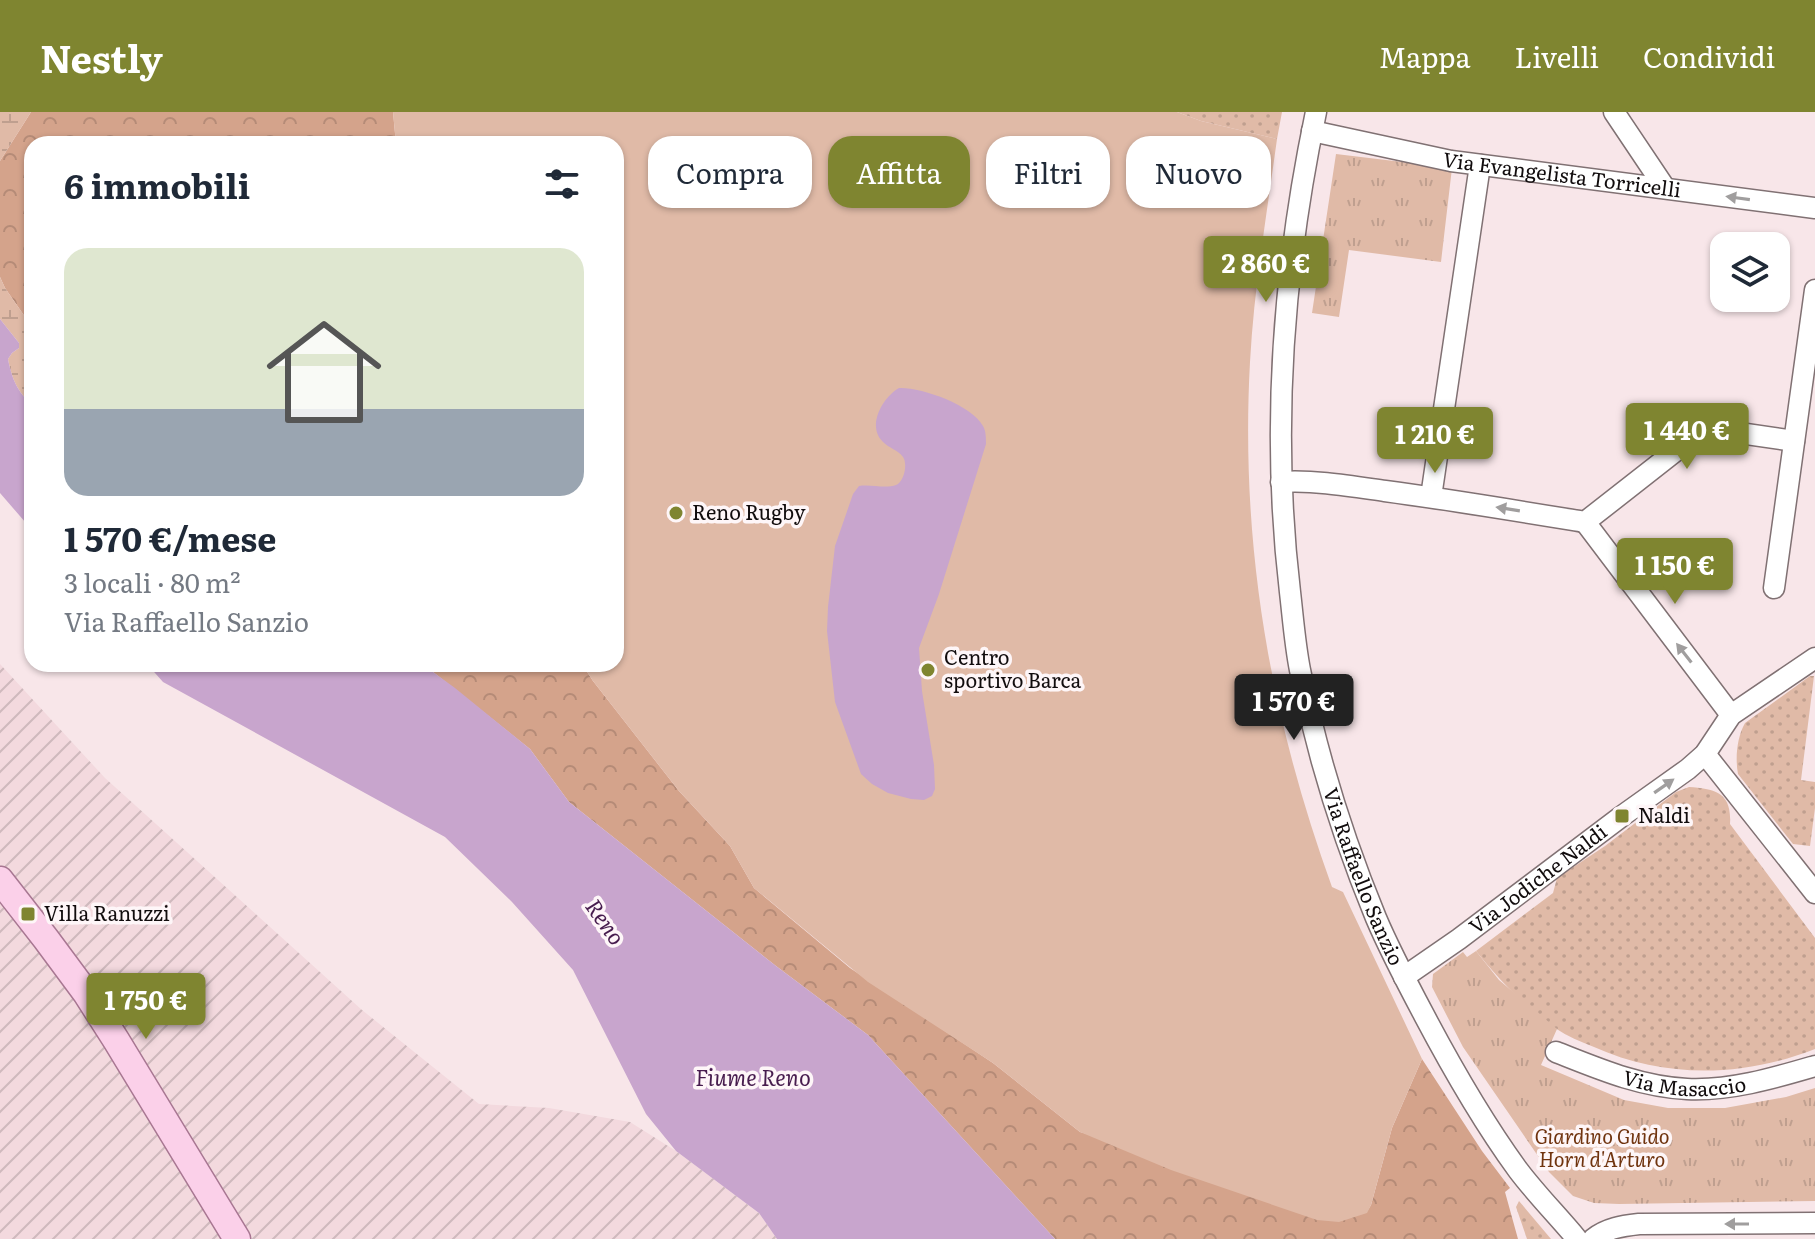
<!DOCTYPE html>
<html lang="it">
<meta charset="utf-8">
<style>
:root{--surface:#fff;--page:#f6f6f7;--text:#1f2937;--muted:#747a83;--accent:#7f8530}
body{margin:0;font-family:Literata,serif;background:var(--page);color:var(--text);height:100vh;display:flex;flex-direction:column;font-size:30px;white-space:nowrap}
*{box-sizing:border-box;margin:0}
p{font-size:26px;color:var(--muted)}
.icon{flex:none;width:44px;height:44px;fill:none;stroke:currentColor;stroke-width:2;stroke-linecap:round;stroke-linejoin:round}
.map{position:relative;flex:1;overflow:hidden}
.details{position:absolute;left:24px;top:24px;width:600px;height:536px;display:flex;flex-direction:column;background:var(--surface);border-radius:24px;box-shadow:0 2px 6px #0004}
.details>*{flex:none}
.banner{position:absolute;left:648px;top:24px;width:760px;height:72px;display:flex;gap:16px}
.tools{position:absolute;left:1710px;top:120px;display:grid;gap:16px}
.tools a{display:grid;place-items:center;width:80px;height:80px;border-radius:16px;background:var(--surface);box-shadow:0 2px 6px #0004;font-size:40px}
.price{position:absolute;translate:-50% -68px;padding:0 18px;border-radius:8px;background:var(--accent);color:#fff;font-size:26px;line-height:52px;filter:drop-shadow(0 2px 4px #0008)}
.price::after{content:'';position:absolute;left:50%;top:48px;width:24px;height:18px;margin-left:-12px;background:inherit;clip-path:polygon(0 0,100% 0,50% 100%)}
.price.selected{background:#222;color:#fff}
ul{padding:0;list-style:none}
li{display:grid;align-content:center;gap:16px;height:424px;padding:0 40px}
li span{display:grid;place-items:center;height:248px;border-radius:24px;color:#555}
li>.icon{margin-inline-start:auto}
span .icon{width:144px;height:144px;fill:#fffc;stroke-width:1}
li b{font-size:34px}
h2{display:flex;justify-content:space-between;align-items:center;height:96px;padding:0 40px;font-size:34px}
.pill{padding:0 28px;border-radius:24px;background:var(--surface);box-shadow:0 2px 6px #0004;font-size:28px;line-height:72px}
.pill.selected{background:var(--accent);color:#fff}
header{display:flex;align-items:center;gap:48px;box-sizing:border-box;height:112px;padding:0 40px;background:var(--accent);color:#fff}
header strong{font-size:38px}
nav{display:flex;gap:44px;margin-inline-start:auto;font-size:28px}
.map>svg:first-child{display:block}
.industrial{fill:url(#industrial-furrows)}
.grass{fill:url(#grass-dots)}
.forest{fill:url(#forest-crowns)}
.wetland{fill:url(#wetland-marsh)}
.park{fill:url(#park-tufts)}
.pitch{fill:#e0baa7}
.water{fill:#c8a5cd}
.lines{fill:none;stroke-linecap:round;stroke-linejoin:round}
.minor-casing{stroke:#807173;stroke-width:23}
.major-casing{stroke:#a87792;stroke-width:29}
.minor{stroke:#fff;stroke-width:20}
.major{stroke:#fbd0e9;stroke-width:26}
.oneway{fill:#a09e9e}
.poi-dot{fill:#7f8530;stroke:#fef6f8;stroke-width:3}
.labels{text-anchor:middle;stroke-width:7;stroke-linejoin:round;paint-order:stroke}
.street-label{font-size:20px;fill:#110c0d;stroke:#fef6f8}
.poi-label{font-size:20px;fill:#110c0d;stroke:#fef6f8;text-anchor:start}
.park-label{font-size:20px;font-style:italic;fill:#70340f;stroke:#fef6f8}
.water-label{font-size:22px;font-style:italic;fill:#471c4e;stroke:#fef6f8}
</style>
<header>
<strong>Nestly</strong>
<nav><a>Mappa</a><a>Livelli</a><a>Condividi</a></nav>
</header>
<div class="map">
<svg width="1815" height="1127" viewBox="0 0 1815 1127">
<defs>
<pattern id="industrial-furrows" width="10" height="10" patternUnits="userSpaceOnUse" patternTransform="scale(2)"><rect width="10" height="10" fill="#f3d9de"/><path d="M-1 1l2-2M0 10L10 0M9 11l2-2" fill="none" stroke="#cfb9bd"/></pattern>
<pattern id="grass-dots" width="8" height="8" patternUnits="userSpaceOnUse" patternTransform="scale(2)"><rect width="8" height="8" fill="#e0baa7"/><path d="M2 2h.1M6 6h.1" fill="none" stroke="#bf9f8f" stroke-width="1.8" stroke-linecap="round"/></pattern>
<pattern id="forest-crowns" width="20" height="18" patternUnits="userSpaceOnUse" patternTransform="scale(2)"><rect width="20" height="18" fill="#d4a38b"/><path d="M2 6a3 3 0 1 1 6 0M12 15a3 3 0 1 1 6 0" fill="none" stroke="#b58b77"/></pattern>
<pattern id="wetland-marsh" width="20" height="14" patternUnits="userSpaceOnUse" patternTransform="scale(2)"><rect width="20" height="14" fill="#e0baa7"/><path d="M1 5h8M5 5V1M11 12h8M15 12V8" fill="none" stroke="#bf9f8f"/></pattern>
<pattern id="park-tufts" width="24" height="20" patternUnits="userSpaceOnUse" patternTransform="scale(2)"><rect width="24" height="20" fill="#e0baa7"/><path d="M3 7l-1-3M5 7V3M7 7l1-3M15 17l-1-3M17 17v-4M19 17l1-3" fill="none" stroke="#bf9f8f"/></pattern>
</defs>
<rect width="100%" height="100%" fill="#f8e6e9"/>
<path class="industrial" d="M 0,552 L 105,666 L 362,898 L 479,992 L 549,996 L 630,1010 L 676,1039 L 759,1101 L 777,1127 L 0,1127 Z"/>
<path class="grass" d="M 1177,0 L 1282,0 L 1277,27 L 1201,9 Z
M 1810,564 L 1814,564 L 1801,668 L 1815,670 L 1815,696 L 1810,734 L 1793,732 L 1738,662 C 1735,646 1737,625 1745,611 Z
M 1689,675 C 1715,677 1732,680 1730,712 L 1815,826 L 1815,937 C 1743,965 1665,967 1594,935 C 1581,930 1567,924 1555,916 C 1525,895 1499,868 1476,839 L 1553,781 L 1557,766 L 1605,734 L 1676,680 Z
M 1519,1089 L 1551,1127 L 1527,1127 L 1516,1095 Z"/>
<path class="forest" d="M 31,0 L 393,0 L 396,32 L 32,32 L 32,215 L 5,176 L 0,165 L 0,49 Z
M 423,552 L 582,552 L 593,569 L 679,679 L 730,734 L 754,776 L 850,856 L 993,951 L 1080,1020 L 1366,1101 L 1371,1093 L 1392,1016 L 1422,947 L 1482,1039 L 1510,1076 L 1505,1080 L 1518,1127 L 1055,1127 L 868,923 L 776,854 L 569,690 L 530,637 Z"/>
<path class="wetland" d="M 0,0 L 31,0 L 0,49 Z
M 0,165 L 5,176 L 32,215 L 32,293 C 17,279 12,267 8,247 L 12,241 L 19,236 L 19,231 L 0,207 Z"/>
<path class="park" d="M 1336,42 L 1452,56 L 1441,150 L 1349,138 L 1339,205 L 1312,201 Z
M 1476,839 L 1499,868 L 1557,917 L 1541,953 L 1624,988 L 1668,996 L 1725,996 L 1786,985 L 1815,976 L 1815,1089 L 1619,1092 L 1594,1091 L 1573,1084 L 1549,1060 L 1463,935 L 1432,875 L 1433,862 L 1463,840 L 1467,845 Z"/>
<path class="pitch" d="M 393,0 L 1177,0 L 1201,9 L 1277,27 C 1267,101 1254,175 1250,250 C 1240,433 1270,604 1332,775 L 1343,780 L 1422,947 L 1392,1016 L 1371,1093 L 1367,1101 L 1339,1110 L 1317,1108 L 1171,1058 L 1080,1020 L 993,951 L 868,870 L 754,776 L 730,734 L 679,679 L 593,569 L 582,552 L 616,552 L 616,32 L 396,32 Z"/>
<path class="water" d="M 0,207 L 19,231 L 19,236 L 12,241 L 8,247 C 12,267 17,279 32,293 L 32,418 L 0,381 Z
M 899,276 C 921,275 972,293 983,314 C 986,319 986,326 986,332 L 939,482 L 919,536 L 922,579 L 934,653 L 935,677 L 932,684 L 924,688 L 911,687 L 888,681 L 872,672 L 861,662 L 835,590 L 827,519 L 828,495 L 835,434 L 853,382 L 859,374 C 871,372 885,377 896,373 C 904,370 908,352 903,345 C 898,338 889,336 883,330 C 866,314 883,285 899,276 Z
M 147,552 L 422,552 L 455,576 L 530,637 L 569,690 L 776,854 L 868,923 L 1055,1127 L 777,1127 L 759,1101 L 676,1039 L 646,1002 L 573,858 L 512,790 L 445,725 L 163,570 Z"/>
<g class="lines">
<g class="minor-casing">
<g id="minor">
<path id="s1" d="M 1316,0 C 1283,157 1271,320 1290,480 C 1293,506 1295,533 1300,558 C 1317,643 1343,726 1376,806 C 1390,839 1407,871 1424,903 C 1452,956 1483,1010 1518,1058 C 1536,1082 1558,1104 1577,1127"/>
<path d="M 1614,0 L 1665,76"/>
<path id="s2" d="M 1312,19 L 1451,49 L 1815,96"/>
<path d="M 1281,370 C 1316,368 1350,374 1385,379 C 1452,388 1518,399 1585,410 L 1705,316 L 1794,329"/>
<path d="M 1431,385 L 1480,53"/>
<path d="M 1585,410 L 1731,603"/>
<path d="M 1774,476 L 1815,178"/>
<path d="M 1705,642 L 1815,781"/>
<path id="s3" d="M 1404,865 L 1459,827 L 1622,704 L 1688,657 L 1705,642 L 1731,603 L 1815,546"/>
<path id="s4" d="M 1556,940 C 1599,957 1641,975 1687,977 C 1731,979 1774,966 1815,954"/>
<path d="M 1593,1127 C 1607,1116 1622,1114 1639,1112 L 1815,1111"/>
</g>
</g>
<g class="major-casing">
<path id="major" d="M 0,768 L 46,827 L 86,881 L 116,928 L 237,1127"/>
</g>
<use href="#minor" class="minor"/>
<use href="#major" class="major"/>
</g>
<defs><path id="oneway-solid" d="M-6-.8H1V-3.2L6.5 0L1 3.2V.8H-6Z" transform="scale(2)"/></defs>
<g class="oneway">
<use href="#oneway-solid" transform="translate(1738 86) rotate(-172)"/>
<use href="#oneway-solid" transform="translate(1508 397) rotate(-171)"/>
<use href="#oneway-solid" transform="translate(1684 541) rotate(-128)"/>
<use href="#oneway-solid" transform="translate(1664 674) rotate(-35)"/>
<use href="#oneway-solid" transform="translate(1737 1112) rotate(180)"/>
</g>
<g class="poi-dot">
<circle cx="676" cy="401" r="8"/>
<circle cx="928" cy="558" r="8"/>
<rect x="1614" y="696" width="16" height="16" rx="4"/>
<rect x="20" y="794" width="16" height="16" rx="4"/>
</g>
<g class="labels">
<g class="street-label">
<text dy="7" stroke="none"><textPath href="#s2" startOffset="254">Via Evangelista Torricelli</textPath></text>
<text dy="7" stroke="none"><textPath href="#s1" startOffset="778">Via Raffaello Sanzio</textPath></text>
<text dy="7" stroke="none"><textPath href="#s3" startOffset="166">Via Jodiche Naldi</textPath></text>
<text dy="7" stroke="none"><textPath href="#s4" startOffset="134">Via Masaccio</textPath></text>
</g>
<g class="poi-label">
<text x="692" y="408">Reno Rugby</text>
<text x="944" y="553">Centro<tspan x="944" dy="23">sportivo Barca</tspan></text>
<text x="1638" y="711">Naldi</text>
<text x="44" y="809">Villa Ranuzzi</text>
</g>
<g class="park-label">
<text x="1602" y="1032">Giardino Guido<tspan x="1602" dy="23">Horn d'Arturo</tspan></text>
</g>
<g class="water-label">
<text transform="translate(605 810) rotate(55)" y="8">Reno</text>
<text x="753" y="974">Fiume Reno</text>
</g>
</g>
</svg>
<div class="tools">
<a><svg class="icon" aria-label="layers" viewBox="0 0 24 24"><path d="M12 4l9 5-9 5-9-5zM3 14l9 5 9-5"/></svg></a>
</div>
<b class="price" style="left:1266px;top:192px">2 860 €</b>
<b class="price" style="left:1687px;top:359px">1 440 €</b>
<b class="price" style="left:1435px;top:363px">1 210 €</b>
<b class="price" style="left:1675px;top:494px">1 150 €</b>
<b class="price selected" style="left:1294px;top:630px">1 570 €</b>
<b class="price" style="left:146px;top:929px">1 750 €</b>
<div class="banner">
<a class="pill">Compra</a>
<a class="pill selected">Affitta</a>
<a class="pill">Filtri</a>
<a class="pill">Nuovo</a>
</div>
<section class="details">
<h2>6 immobili<svg class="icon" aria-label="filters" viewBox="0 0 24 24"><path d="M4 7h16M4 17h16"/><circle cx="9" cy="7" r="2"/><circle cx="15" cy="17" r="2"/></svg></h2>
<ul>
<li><span style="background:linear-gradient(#dfe7d0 65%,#9aa5b1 0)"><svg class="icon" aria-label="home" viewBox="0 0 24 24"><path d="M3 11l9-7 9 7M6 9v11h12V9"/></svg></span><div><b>1 570 €/mese</b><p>3 locali · 80 m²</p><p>Via Raffaello Sanzio</p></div></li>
</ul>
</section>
</div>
